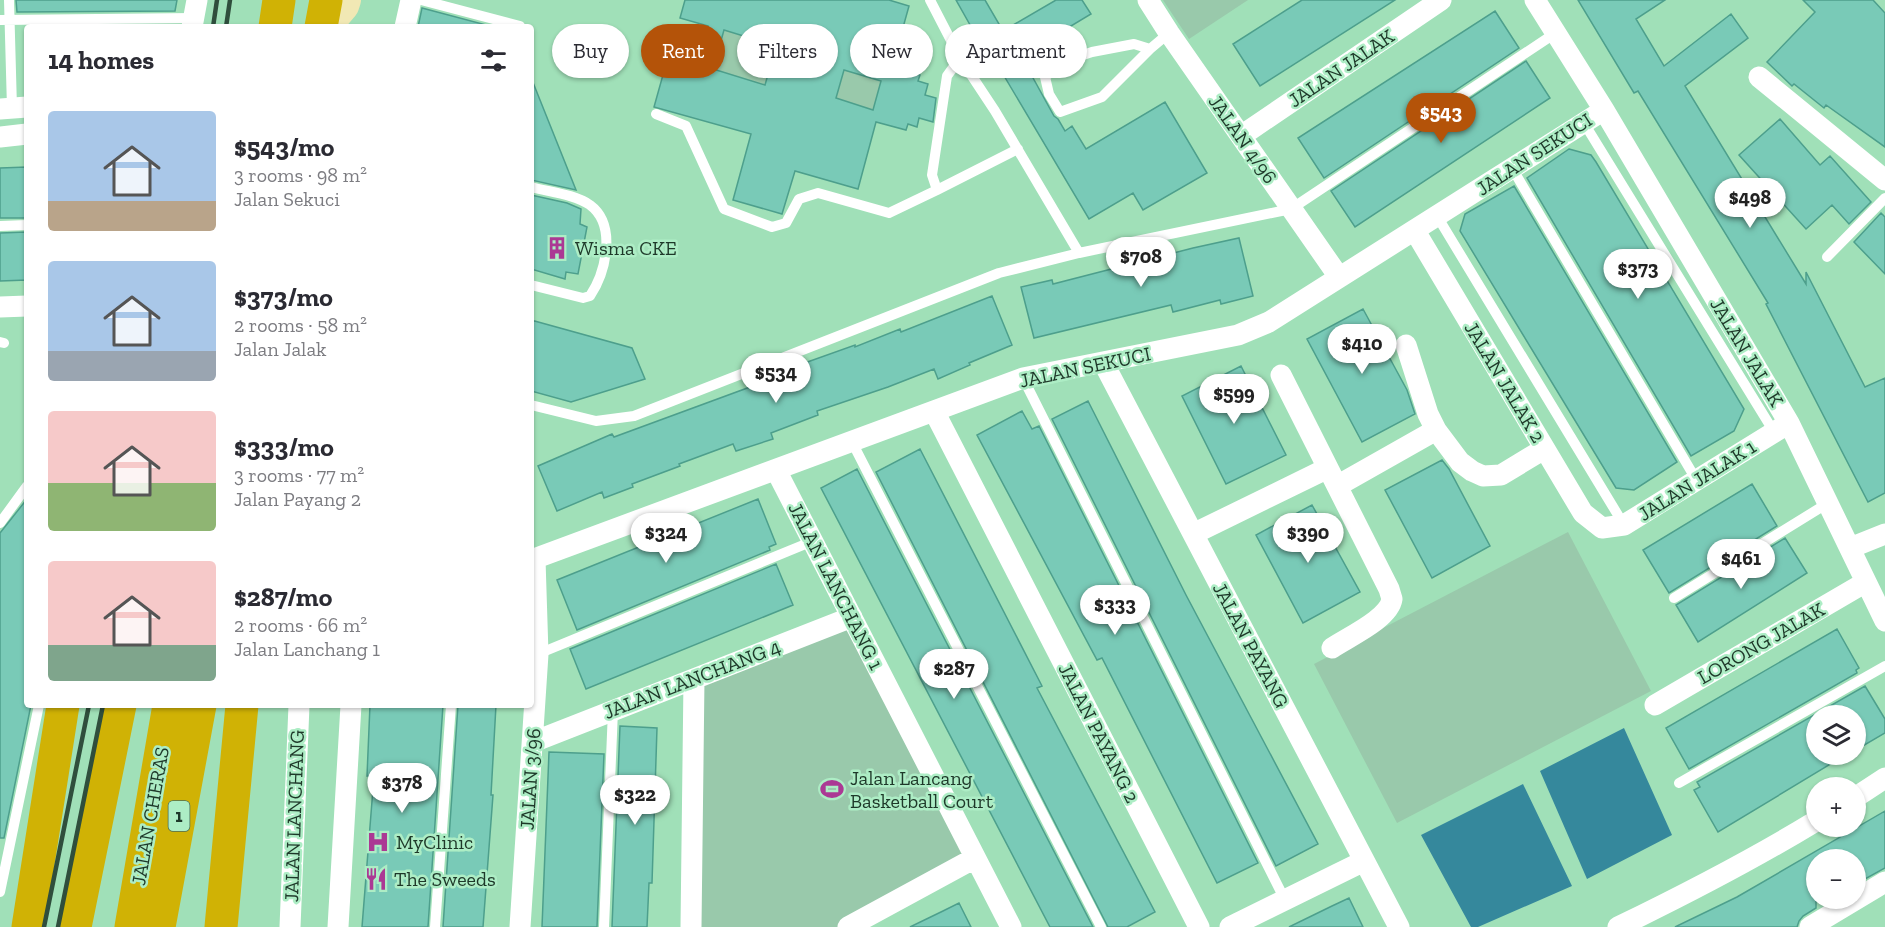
<!DOCTYPE html>
<meta charset="utf-8">
<style>
:root{--surface:#fff;--page:#f7f7f7;--text:#2b2b33;--muted:#7c7c81;--accent:#b45309}
body{margin:0;font-family:"Zilla Slab",serif;background:var(--page);color:var(--text);height:100vh;display:flex;flex-direction:column;font-size:22px;white-space:nowrap}
*{box-sizing:border-box;margin:0}
p{font-size:20px;color:var(--muted)}
.icon{flex:none;width:33px;height:33px;fill:none;stroke:currentColor;stroke-width:2;stroke-linecap:round;stroke-linejoin:round}
.map{position:relative;flex:1;overflow:hidden}
.drawer{position:absolute;left:24px;top:24px;width:510px;height:684px;display:flex;flex-direction:column;background:var(--surface);border-radius:6px;box-shadow:0 2px 4px #0004}
.drawer>*{flex:none}
.banner{position:absolute;left:552px;top:24px;width:570px;height:54px;display:flex;gap:12px}
.tools{position:absolute;left:1806px;top:705px;display:grid;gap:12px}
.tools a{display:grid;place-items:center;width:60px;height:60px;border-radius:50%;background:var(--surface);box-shadow:0 2px 4px #0004;font-size:30px}
.price{position:absolute;translate:-50% -51px;padding:0 14px;border-radius:21px;background:#fff;color:#222;font-size:20px;line-height:39px;filter:drop-shadow(0 2px 3px #0008)}
.price::after{content:'';position:absolute;left:50%;top:36px;width:18px;height:14px;margin-left:-9px;background:inherit;clip-path:polygon(0 0,100% 0,50% 100%)}
.price.active{background:var(--accent);color:#fff}
ul{padding:0;list-style:none}
li{display:flex;align-items:center;gap:18px;height:150px;padding:0 24px}
li span{display:grid;place-items:center;flex:none;width:168px;height:120px;border-radius:6px;color:#555}
li>.icon{margin-inline-start:auto}
span .icon{width:72px;height:72px;fill:#fffc;stroke-width:1}
li b{font-size:26px}
h2{display:flex;justify-content:space-between;align-items:center;height:72px;padding:0 24px;font-size:26px}
.tag{padding:0 21px;border-radius:27px;background:var(--surface);box-shadow:0 2px 4px #0004;font-size:21px;line-height:54px}
.tag.active{background:var(--accent);color:#fff}
.map>svg:first-child{display:block}
.green{fill:#99c9ab}
.water{fill:#35889c}
.building{fill:#79cab7;stroke:#4d9f8c;stroke-width:1.5;fill-rule:evenodd}
.lines{fill:none;stroke-linecap:round;stroke-linejoin:round}
.lane{stroke:#fff;stroke-width:10}
.street{stroke:#fff;stroke-width:21}
.secondary{stroke:#f1e8b4;stroke-width:30}
.highway{stroke:#d0b205;stroke-width:33}
.rail{stroke:#2f4e3c;stroke-width:4.5}
.labels{text-anchor:middle;stroke-width:5;stroke-linejoin:round;paint-order:stroke}
.shield{fill:#adedc5;stroke:#496e58;stroke-width:1.5}
.shield-label{font-size:18px;font-weight:bold;fill:#1e3829}
.street-label{font-size:20px;fill:#1e3829;stroke:#adedc5}
.poi-label{font-size:20px;fill:#1e3829;stroke:#adedc5;text-anchor:start}
</style>
<div class="map">
<svg width="1885" height="927" viewBox="0 0 1885 927">
<rect width="100%" height="100%" fill="#a0e0b8"/>
<path class="green" d="M 1163,0 L 1248,0 L 1189,39 Z
M 724,30 L 776,46 L 765,85 L 713,69 Z
M 844,70 L 881,81 L 873,110 L 836,98 Z
M 1568,532 L 1651,691 L 1397,823 L 1314,664 Z
M 852,617 L 975,858 L 848,927 L 701,927 L 694,679 Z"/>
<path class="water" d="M 1624,728 L 1672,835 L 1587,879 L 1540,771 Z
M 1523,784 L 1572,886 L 1478,927 L 1471,927 L 1421,835 Z"/>
<path class="building" d="M 16,0 L 177,0 L 175,11 L 17,12 Z
M 685,0 L 889,0 L 909,6 L 892,67 L 920,75 L 918,81 L 928,84 L 925,95 L 936,98 L 933,122 L 919,118 L 917,127 L 908,124 L 906,130 L 876,122 L 858,189 L 795,171 L 782,214 L 733,200 L 751,134 L 654,107 L 668,57 L 697,65 L 708,26 L 680,18 ZM 724,30 L 776,46 L 765,85 L 713,69 ZM 844,70 L 881,81 L 873,110 L 836,98 Z
M 956,0 L 985,0 L 1003,31 L 1056,0 L 1082,0 L 1091,14 L 1021,56 L 1054,116 L 1058,119 L 1065,131 L 1072,126 L 1086,149 L 1165,102 L 1207,173 L 1143,210 L 1133,193 L 1089,219 L 981,37 L 978,39 Z
M 1302,0 L 1395,0 L 1260,86 L 1233,44 Z
M 1578,0 L 1665,0 L 1636,19 L 1664,66 L 1731,14 L 1748,38 L 1685,86 L 1806,284 L 1806,272 L 1865,387 L 1885,378 L 1885,493 L 1868,502 L 1766,304 L 1768,303 L 1638,91 L 1634,93 Z
M 1803,0 L 1873,0 L 1885,13 L 1885,147 L 1826,105 L 1824,108 L 1794,84 L 1792,86 L 1767,62 L 1815,12 Z
M 422,8 L 490,26 L 490,27 L 418,27 Z
M 1495,11 L 1519,48 L 1324,178 L 1298,138 Z
M 173,26 L 173,27 L 49,27 Z
M 1526,61 L 1550,98 L 1355,227 L 1331,191 Z
M 532,80 L 576,190 L 531,180 Z
M 1780,119 L 1820,165 L 1830,156 L 1871,202 L 1849,224 L 1832,205 L 1806,229 L 1739,155 Z
M 1569,149 L 1591,155 L 1596,162 L 1744,409 L 1734,431 L 1691,456 L 1527,178 Z
M 27,167 L 27,218 L 0,218 L 0,168 Z
M 1514,186 L 1677,462 L 1634,490 L 1616,488 L 1460,231 L 1465,214 Z
M 531,195 L 567,203 L 581,209 L 580,224 L 587,227 L 578,274 L 566,272 L 565,279 L 531,269 Z
M 1881,213 L 1885,217 L 1885,274 L 1854,242 Z
M 27,232 L 27,280 L 0,281 L 0,233 Z
M 1239,238 L 1253,296 L 1221,304 L 1220,300 L 1173,312 L 1171,305 L 1034,338 L 1021,287 L 1052,280 L 1053,284 L 1193,248 Z
M 992,296 L 1012,345 L 969,363 L 970,365 L 938,379 L 934,369 L 888,387 L 817,411 L 818,415 L 771,433 L 773,439 L 736,451 L 733,444 L 679,464 L 680,466 L 632,484 L 633,487 L 604,498 L 602,492 L 557,511 L 538,466 L 612,434 L 614,437 L 769,380 L 768,377 L 799,365 L 855,345 L 855,347 L 900,329 L 901,332 Z
M 1363,309 L 1407,390 L 1415,414 L 1362,442 L 1307,339 Z
M 531,320 L 632,348 L 645,379 L 571,402 L 531,391 Z
M 1241,366 L 1286,455 L 1226,484 L 1182,396 Z
M 1088,401 L 1186,595 L 1318,844 L 1276,866 L 1052,419 Z
M 1022,411 L 1032,429 L 1039,426 L 1258,863 L 1217,883 L 1102,658 L 1097,660 L 977,435 Z
M 920,449 L 1042,686 L 1037,688 L 1155,912 L 1127,927 L 1108,927 L 876,472 Z
M 1442,460 L 1449,469 L 1490,546 L 1432,578 L 1385,490 Z
M 857,469 L 1093,927 L 1050,927 L 821,488 Z
M 1752,484 L 1777,526 L 1669,593 L 1643,550 Z
M 27,499 L 27,705 L 31,705 L 4,838 L 0,838 L 0,533 Z
M 758,499 L 776,544 L 769,547 L 770,550 L 577,630 L 557,580 Z
M 1312,505 L 1360,592 L 1303,623 L 1256,535 Z
M 1785,538 L 1807,573 L 1698,642 L 1676,605 Z
M 776,564 L 793,605 L 586,689 L 570,649 Z
M 1837,629 L 1859,668 L 1856,670 L 1857,673 L 1689,769 L 1666,728 Z
M 1865,686 L 1885,719 L 1885,733 L 1856,750 L 1856,716 L 1816,716 L 1816,754 L 1847,754 L 1718,832 L 1694,790 L 1700,787 L 1697,782 Z
M 370,705 L 443,705 L 428,927 L 362,927 L 374,776 L 367,776 Z
M 458,705 L 496,705 L 491,795 L 493,795 L 483,927 L 443,927 Z
M 620,726 L 657,728 L 652,883 L 649,883 L 647,927 L 612,927 Z
M 549,752 L 604,754 L 597,927 L 542,927 Z
M 1885,811 L 1885,868 L 1856,884 L 1856,860 L 1816,860 L 1816,908 L 1803,916 L 1799,921 L 1797,927 L 1675,927 L 1737,897 Z
M 1349,898 L 1363,927 L 1289,927 L 1332,906 Z
M 959,903 L 971,927 L 910,927 L 943,911 Z"/>
<g class="lines">
<path class="lane" d="M 9,0 L 12,108
M 421,0 L 520,26
M 930,0 L 960,58 L 995,111 L 1079,253
M 0,20 L 194,18
M 1150,49 L 1134,44 L 1092,52 L 1062,62 L 1045,77 L 1049,94 L 1060,112 L 1102,97 L 1150,49 L 1169,33
M 960,58 L 947,76 L 932,175 L 937,190 L 1018,149
M 656,114 L 686,126 L 724,209 L 772,227 L 786,223 L 799,199 L 818,193 L 889,213 L 937,190
M 1584,123 L 1774,432
M 1512,168 L 1697,481
M 531,187 C 549,192 574,194 590,205 C 617,225 606,272 590,296 L 583,298 L 531,285
M 1437,216 L 1624,525
M 0,226 L 27,225
M 1827,257 L 1885,198
M 0,342 L 4,343
M 1023,378 L 1285,900
M 531,405 L 596,421 L 634,416 L 999,273 L 1079,253 L 1291,209 L 1557,32
M 852,442 L 1101,927
M 0,523 L 27,486
M 1674,598 L 1828,503
M 538,654 L 813,541
M 1679,783 L 1885,666
M 0,892 L 39,705
M 435,927 L 451,705
M 604,927 L 613,710"/>
<path class="street" d="M 1148,0 L 1169,33 L 1339,277
M 1535,0 L 1604,110 L 1789,423 L 1885,621
M 192,27 L 197,0
M 405,27 L 411,0
M 1759,77 L 1885,180
M 0,109 L 27,107
M 1241,136 L 1441,0
M 0,137 L 27,134
M 1415,231 L 1583,513 L 1602,528 L 1624,525 L 1789,423
M 0,307 L 27,306
M 1406,345 L 1428,414 L 1436,430 L 1460,462 L 1472,471 L 1483,476 L 1501,475 L 1544,449
M 1103,362 L 1399,927
M 1281,375 L 1389,589 L 1392,599 C 1389,619 1348,637 1332,648
M 934,411 L 1199,927
M 776,470 L 1011,927
M 1337,486 L 1436,430
M 1193,534 L 1328,468
M 1850,548 L 1885,534
M 531,560 L 1023,378 L 1238,335 L 1269,322 L 1604,110
M 1655,705 L 1866,582
M 533,742 L 852,617
M 1856,797 L 1885,778
M 290,927 L 299,705
M 338,927 L 351,705
M 520,927 L 538,654 L 535,559
M 691,927 L 694,679
M 848,927 L 975,858
M 1230,927 L 1364,861
M 1618,927 C 1686,894 1752,860 1816,821
M 1810,927 L 1885,882"/>
<path class="secondary" d="M 326,27 L 344,6 L 346,0"/>
<path class="highway" d="M 275,27 L 279,0
M 321,27 L 326,0
M 28,927 L 63,705
M 75,927 L 120,705
M 131,927 L 169,705
M 159,927 L 200,705
M 221,927 L 242,705"/>
<path class="rail" d="M 213,27 L 217,0
M 226,27 L 230,0
M 44,927 L 89,705
M 58,927 L 103,705"/>
</g>
<defs>
<g id="building-bare" transform="scale(1.8)"><path d="M-4-6H4V6H1V3H-1V6H-4ZM-2.5-4.3h1.7v1.8h-1.7ZM.8-4.3h1.7v1.8H.8ZM-2.5-1h1.7V.8h-1.7ZM.8-1h1.7V.8H.8Z" fill="#ab3994" stroke="#adedc5" stroke-width="2.5" paint-order="stroke"/></g>
<g id="stadium-bare" transform="scale(1.8)"><path d="M0-5a6.5 5 0 1 0 0 10a6.5 5 0 1 0 0-10ZM-3.5-1.8h7v3.6h-7Z" fill="#ab3994" stroke="#adedc5" stroke-width="2.5" paint-order="stroke"/></g>
<g id="hospital-bare" transform="scale(1.8)"><path d="M-5-5h3v3.5h4V-5h3V5h-3V1.5h-4V5h-3Z" fill="#ab3994" stroke="#adedc5" stroke-width="2.5" paint-order="stroke"/></g>
<g id="restaurant-bare" transform="scale(1.8)"><path d="M-5-6h1v4h1v-4h1v4h1v-4h1v5L-1.5 .5V6h-2V.5L-5-1ZM5-6V6H3V1.5H1.5Q1.5-4 5-6Z" fill="#ab3994" stroke="#adedc5" stroke-width="2.5" paint-order="stroke"/></g>
</defs>
<g fill-rule="evenodd">
<use href="#building-bare" x="557" y="248"/>
<use href="#stadium-bare" x="832" y="789"/>
<use href="#hospital-bare" x="378" y="842"/>
<use href="#restaurant-bare" x="376" y="879"/>
</g>
<g class="labels">
<rect class="shield" x="168.5" y="801" width="21" height="30" rx="4.5"/>
<g class="shield-label">
<text x="179" y="822">1</text>
</g>
<g class="street-label">
<text transform="translate(1341 68) rotate(-34)" y="7">JALAN JALAK</text>
<text transform="translate(1243 139) rotate(55)" y="7">JALAN 4/96</text>
<text transform="translate(1534 154) rotate(-33)" y="7">JALAN SEKUCI</text>
<text transform="translate(1747 352) rotate(59)" y="7">JALAN JALAK</text>
<text transform="translate(1085 367) rotate(-12)" y="7">JALAN SEKUCI</text>
<text transform="translate(1505 382) rotate(59)" y="7">JALAN JALAK 2</text>
<text transform="translate(1697 480) rotate(-32)" y="7">JALAN JALAK 1</text>
<text transform="translate(836 586) rotate(63)" y="7">JALAN LANCHANG 1</text>
<text transform="translate(1761 643) rotate(-30)" y="7">LORONG JALAK</text>
<text transform="translate(1251 645) rotate(62)" y="7">JALAN PAYANG</text>
<text transform="translate(692 679) rotate(-21)" y="7">JALAN LANCHANG 4</text>
<text transform="translate(1099 733) rotate(63)" y="7">JALAN PAYANG 2</text>
<text transform="translate(530 779) rotate(-86)" y="7">JALAN 3/96</text>
<text transform="translate(150 816) rotate(-80)" y="7">JALAN CHERAS</text>
<text transform="translate(294 816) rotate(-88)" y="7">JALAN LANCHANG</text>
</g>
<g class="poi-label">
<text x="575" y="255">Wisma CKE</text>
<text x="850" y="785">Jalan Lancang<tspan x="850" dy="23">Basketball Court</tspan></text>
<text x="396" y="849">MyClinic</text>
<text x="394" y="886">The Sweeds</text>
</g>
</g>
</svg>
<div class="tools">
<a><svg class="icon" aria-label="layers" viewBox="0 0 24 24"><path d="M12 4l9 5-9 5-9-5zM3 14l9 5 9-5"/></svg></a>
<a>+</a>
<a>−</a>
</div>
<b class="price active" style="left:1441px;top:144px">$543</b>
<b class="price" style="left:1750px;top:229px">$498</b>
<b class="price" style="left:1141px;top:288px">$708</b>
<b class="price" style="left:1638px;top:300px">$373</b>
<b class="price" style="left:1362px;top:375px">$410</b>
<b class="price" style="left:776px;top:404px">$534</b>
<b class="price" style="left:1234px;top:425px">$599</b>
<b class="price" style="left:666px;top:564px">$324</b>
<b class="price" style="left:1308px;top:564px">$390</b>
<b class="price" style="left:1741px;top:590px">$461</b>
<b class="price" style="left:1115px;top:636px">$333</b>
<b class="price" style="left:954px;top:700px">$287</b>
<b class="price" style="left:402px;top:814px">$378</b>
<b class="price" style="left:635px;top:826px">$322</b>
<div class="banner">
<a class="tag">Buy</a>
<a class="tag active">Rent</a>
<a class="tag">Filters</a>
<a class="tag">New</a>
<a class="tag">Apartment</a>
</div>
<section class="drawer">
<h2>14 homes<svg class="icon" aria-label="filters" viewBox="0 0 24 24"><path d="M4 7h16M4 17h16"/><circle cx="9" cy="7" r="2"/><circle cx="15" cy="17" r="2"/></svg></h2>
<ul>
<li><span style="background:linear-gradient(#a9c7e8 75%,#b9a48a 0)"><svg class="icon" aria-label="home" viewBox="0 0 24 24"><path d="M3 11l9-7 9 7M6 9v11h12V9"/></svg></span><div><b>$543/mo</b><p>3 rooms · 98 m²</p><p>Jalan Sekuci</p></div></li>
<li><span style="background:linear-gradient(#a9c7e8 75%,#9aa5b1 0)"><svg class="icon" aria-label="home" viewBox="0 0 24 24"><path d="M3 11l9-7 9 7M6 9v11h12V9"/></svg></span><div><b>$373/mo</b><p>2 rooms · 58 m²</p><p>Jalan Jalak</p></div></li>
<li><span style="background:linear-gradient(#f6c9c9 60%,#8fb573 0)"><svg class="icon" aria-label="home" viewBox="0 0 24 24"><path d="M3 11l9-7 9 7M6 9v11h12V9"/></svg></span><div><b>$333/mo</b><p>3 rooms · 77 m²</p><p>Jalan Payang 2</p></div></li>
<li><span style="background:linear-gradient(#f6c9c9 70%,#7fa58c 0)"><svg class="icon" aria-label="home" viewBox="0 0 24 24"><path d="M3 11l9-7 9 7M6 9v11h12V9"/></svg></span><div><b>$287/mo</b><p>2 rooms · 66 m²</p><p>Jalan Lanchang 1</p></div></li>
</ul>
</section>
</div>
